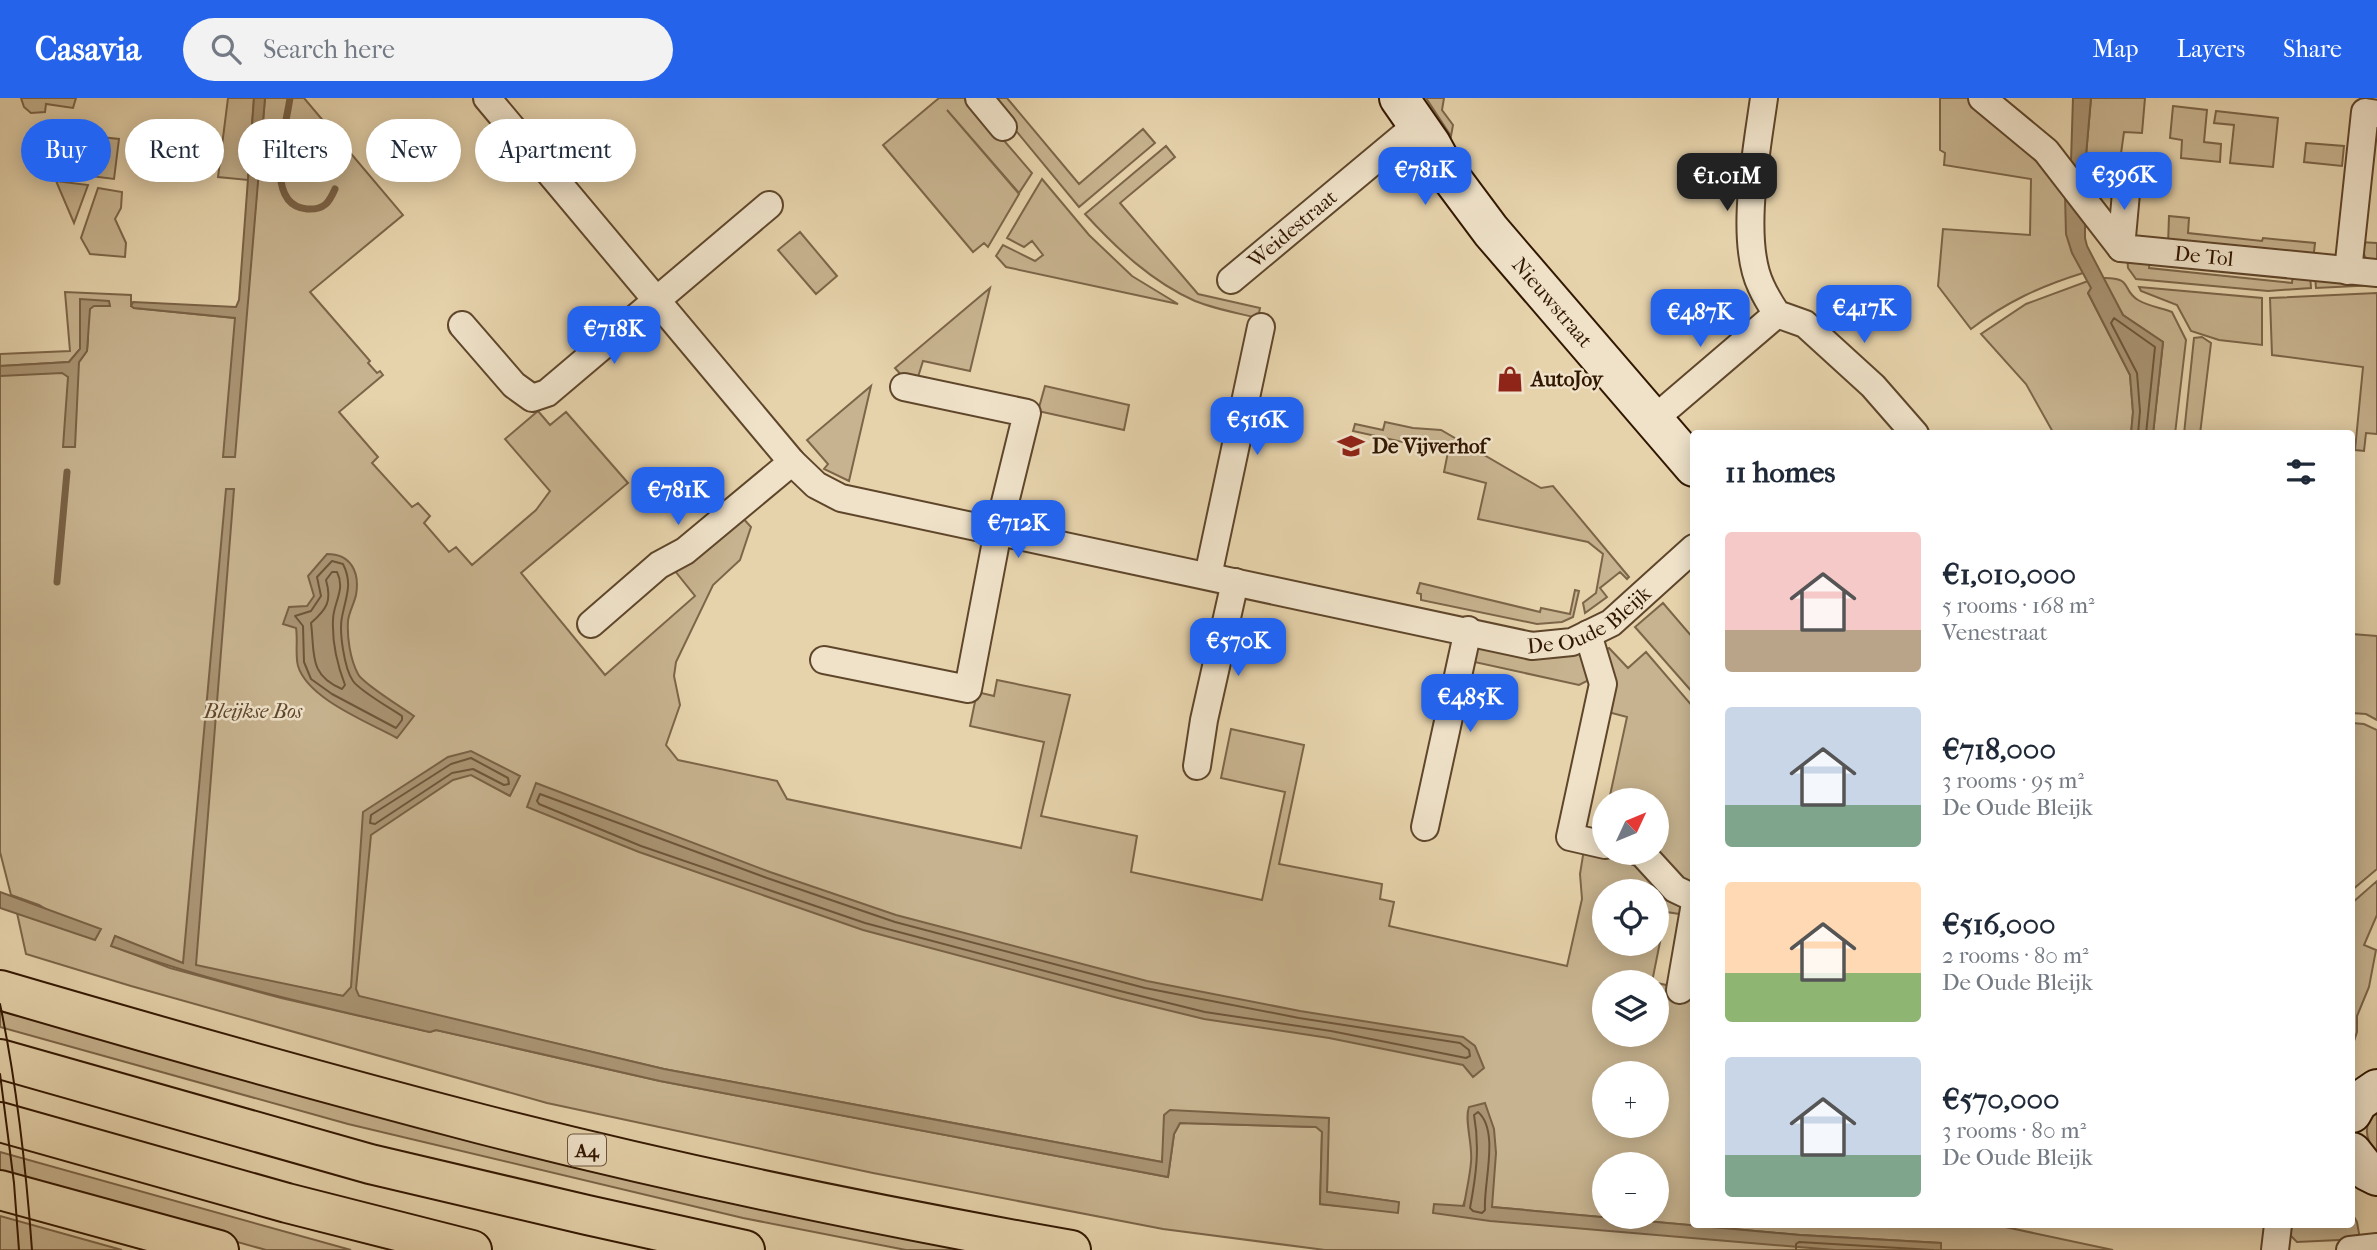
<!DOCTYPE html>
<meta charset="utf-8">
<style>
:root{--surface:#fff;--page:#f2f2f3;--text:#1f2937;--muted:#747a83;--accent:#2563eb}
body{margin:0;font-family:"IM FELL French Canon",serif;background:var(--page);color:var(--text);height:100vh;display:flex;flex-direction:column;font-size:26px;white-space:nowrap}
*{box-sizing:border-box;margin:0}
p{font-size:23px;color:var(--muted)}
.icon{flex:none;width:38px;height:38px;fill:none;stroke:currentColor;stroke-width:2;stroke-linecap:round;stroke-linejoin:round}
.map{position:relative;flex:1;overflow:hidden}
.sheet{position:absolute;left:1690px;top:332px;width:665px;height:798px;display:flex;flex-direction:column;background:var(--surface);border-radius:7px;box-shadow:0 4px 18px #0003}
.sheet>*{flex:none}
.guide{position:absolute;left:21px;top:21px;width:665px;height:63px;display:flex;gap:14px}
.needle{width:46px;rotate:46deg}
.buttons{position:absolute;left:1592px;top:690px;display:grid;gap:14px}
.buttons a{display:grid;place-items:center;width:77px;height:77px;border-radius:50%;background:var(--surface);box-shadow:0 4px 18px #0003;font-size:35px}
.price{position:absolute;translate:-50% -60px;padding:0 16px;border-radius:14px;background:var(--accent);color:#fff;font-size:23px;line-height:46px;filter:drop-shadow(0 2px 4px #0008)}
.price::after{content:'';position:absolute;left:50%;top:42px;width:21px;height:16px;margin-left:-10px;background:inherit;clip-path:polygon(0 0,100% 0,50% 100%)}
.price.current{background:#222;color:#fff}
ul{padding:0;list-style:none}
li{display:flex;align-items:center;gap:21px;height:175px;padding:0 35px}
li span{display:grid;place-items:center;flex:none;width:196px;height:140px;border-radius:7px;color:#555}
li>.icon{margin-inline-start:auto}
span .icon{width:84px;height:84px;fill:#fffc;stroke-width:1}
li b{font-size:30px}
h2{display:flex;justify-content:space-between;align-items:center;height:84px;padding:0 35px;font-size:30px}
.tag{padding:0 24px;border-radius:32px;background:var(--surface);box-shadow:0 4px 18px #0003;font-size:24px;line-height:63px}
.tag.current{background:var(--accent);color:#fff}
header{display:flex;align-items:center;gap:42px;box-sizing:border-box;height:98px;padding:0 35px;background:var(--accent);color:#fff}
header strong{font-size:33px}
nav{display:flex;gap:38px;margin-inline-start:auto;font-size:24px}
.search{width:490px;height:63px;background:var(--page);display:flex;align-items:center;gap:18px;box-sizing:border-box;padding:0 24px;border-radius:38px;color:var(--muted);font-size:26px}
.map>svg:first-child{display:block}
.green{fill:#c7b38f;stroke:#7c6548;stroke-width:2;fill-rule:evenodd}
.water{fill:#a99372;stroke:#796144;stroke-width:2}
.lines{fill:none;stroke-linecap:round;stroke-linejoin:round}
.shore{stroke:#6e5539;stroke-width:2}
.stream{stroke:#796144;stroke-width:7}
.street-casing{stroke:#5f462b;stroke-width:30}
.secondary-casing{stroke:#321700;stroke-width:42}
.highway-casing{stroke:#321700;stroke-width:42}
.street{stroke:#efe2c9;stroke-width:26}
.secondary{stroke:#efe2c9;stroke-width:38}
.highway{stroke:#e6d3ac;stroke-width:38}
.tram{stroke:#321700;stroke-width:2}
.labels{text-anchor:middle;stroke-width:5;stroke-linejoin:round;paint-order:stroke}
.shield{fill:#efe2c9;stroke:#6b543c;stroke-width:2}
.shield-label{font-size:19px;font-weight:bold;fill:#321700}
.street-label{font-size:21px;fill:#321700;stroke:#efe2c9}
.poi-label{font-size:21px;font-weight:bold;fill:#321700;stroke:#efe2c9;text-anchor:start}
.park-label{font-size:21px;font-style:italic;fill:#5f462b;stroke:#efe2c9}
</style>
<header>
<strong>Casavia</strong>
<div class="search"><svg class="icon" aria-label="search" viewBox="0 0 24 24"><circle cx="10" cy="10" r="6"/><path d="M15 15l6 6"/></svg>Search here</div>
<nav><a>Map</a><a>Layers</a><a>Share</a></nav>
</header>
<div class="map">
<svg width="2377" height="1152" viewBox="0 0 2377 1152">
<rect width="100%" height="100%" fill="#e6d3ac"/>
<filter id="stains"><feTurbulence type="fractalNoise" baseFrequency=".00286" numOctaves="4"/><feColorMatrix values="0 0 0 0 .2 0 0 0 0 .09 0 0 0 0 .02 0 0 0 .5 -.17"/></filter>
<radialGradient id="worn" r=".72"><stop offset=".6" stop-color="#630" stop-opacity="0"/><stop offset="1" stop-color="#630" stop-opacity=".3"/></radialGradient>
<path class="green" d="M 21,0 L 76,0 L 73,10 L 46,6 L 45,14 L 31,15 L 24,9 Z
M 228,0 L 254,0 L 248,82 L 218,79 Z
M 265,0 L 304,0 L 403,117 L 310,194 L 370,263 L 368,265 L 377,275 L 380,273 L 383,277 L 339,314 L 378,359 L 372,365 L 412,409 L 418,405 L 430,418 L 424,425 L 449,454 L 456,449 L 472,467 L 536,412 L 550,393 L 505,341 L 538,313 L 550,327 L 566,314 L 628,385 L 521,475 L 605,577 L 695,498 L 675,473 L 741,418 L 751,429 L 740,462 L 713,487 L 676,564 L 674,578 L 680,607 L 666,647 L 678,662 L 777,683 L 787,701 L 1021,750 L 1044,644 L 970,628 L 977,594 L 994,598 L 997,582 L 1070,597 L 1041,718 L 1137,738 L 1131,774 L 1262,802 L 1285,694 L 1221,680 L 1231,631 L 1304,647 L 1279,766 L 1382,786 L 1380,801 L 1394,804 L 1389,828 L 1567,868 L 1582,801 L 1580,776 L 1584,751 L 1634,762 L 1678,799 L 1686,817 L 1666,814 L 1652,884 L 1605,884 L 1605,936 L 1657,936 L 1657,885 L 1671,888 L 1691,898 L 1694,893 L 1694,1127 L 1996,1127 L 2113,1152 L 1941,1152 L 1941,1145 L 1800,1137 L 1492,1109 L 1492,1105 L 1465,1102 L 1463,1108 L 1835,1152 L 1325,1152 L 1163,1131 L 873,1075 L 547,1005 L 131,888 L 26,856 L 17,815 L 94,841 L 39,807 L 11,797 L 0,754 L 0,275 L 79,264 L 87,253 L 88,240 L 80,201 L 80,251 L 69,264 L 0,268 L 0,256 L 70,253 L 65,194 L 131,197 L 131,208 L 134,210 L 235,220 L 246,216 ZM 1605,793 L 1657,793 L 1657,845 L 1605,845 ZM 115,838 L 183,866 L 343,898 L 345,896 L 664,971 L 1162,1064 L 1168,1017 L 1328,1020 L 1327,1094 L 1398,1104 L 1398,1114 L 1320,1106 L 1322,1034 L 1317,1029 L 1180,1025 L 1174,1036 L 1168,1079 L 660,983 L 436,932 L 430,934 L 281,900 L 170,870 L 112,848 ZM 1605,975 L 1657,975 L 1657,1027 L 1605,1027 ZM 1605,1066 L 1657,1066 L 1657,1118 L 1605,1118 Z
M 939,0 L 967,0 L 1032,75 L 1019,95 L 947,12 L 1019,96 L 988,149 L 984,145 L 973,154 L 883,47 Z
M 989,0 L 1007,0 L 1079,86 L 1143,31 L 1155,45 L 1079,109 Z
M 1426,0 L 1444,0 L 1442,12 L 1453,27 L 1451,38 Z
M 1940,0 L 1975,0 L 2063,86 L 2083,175 C 2041,188 2006,204 1971,231 L 1938,188 L 1943,131 L 2030,137 L 2031,81 L 1944,67 L 1945,55 L 1940,52 Z
M 2091,0 L 2145,0 L 2142,35 L 2124,34 L 2119,70 L 2100,69 L 2096,74 L 2085,69 Z
M 2173,8 L 2207,12 L 2204,44 L 2221,46 L 2220,64 L 2181,60 L 2182,42 L 2170,40 Z
M 2216,13 L 2278,20 L 2273,69 L 2230,65 L 2234,27 L 2214,25 Z
M 33,32 L 119,41 L 114,81 L 51,73 Z
M 2306,45 L 2344,48 L 2342,68 L 2304,64 Z
M 1166,48 L 1175,59 L 1120,105 L 1198,196 L 1260,210 L 1258,220 C 1237,215 1215,211 1195,203 C 1152,184 1116,150 1085,116 Z
M 1042,81 L 1089,137 L 1132,178 L 1178,206 L 1006,169 L 996,158 L 1003,147 L 1035,163 L 1043,157 L 1032,143 L 1024,149 L 1007,140 Z
M 56,83 L 88,87 L 74,125 Z
M 98,90 L 122,94 L 121,110 L 115,121 L 126,145 L 125,159 L 90,156 L 81,140 Z
M 2169,118 L 2189,120 L 2188,135 L 2262,143 L 2263,140 L 2315,145 L 2313,163 L 2168,147 Z
M 800,134 L 837,178 L 816,196 L 778,152 Z
M 2360,144 L 2377,145 L 2377,166 L 2365,159 Z
M 2127,157 L 2150,160 L 2149,170 L 2292,185 L 2293,175 L 2310,177 L 2311,190 L 2268,193 L 2136,181 L 2128,170 Z
M 2315,177 L 2377,187 L 2316,190 Z
M 2102,180 C 2134,179 2121,192 2138,202 C 2148,208 2161,210 2172,214 L 2186,242 L 2175,336 L 2153,336 L 2163,244 L 2123,217 Z
M 2088,183 L 2092,190 L 2088,195 L 2130,277 L 2133,314 L 2131,336 L 2054,336 L 2026,286 L 1981,236 L 2026,206 Z
M 2139,189 L 2262,200 L 2262,247 L 2219,242 L 2191,233 L 2177,207 L 2141,193 Z
M 990,190 L 970,273 L 923,263 L 918,279 L 910,287 L 895,270 Z
M 2377,195 L 2377,336 L 2366,335 L 2364,353 L 2355,352 L 2363,269 L 2272,257 L 2270,200 Z
M 2202,239 L 2211,245 L 2200,336 L 2184,336 L 2194,240 Z
M 871,288 L 849,383 L 824,371 L 828,366 L 807,342 Z
M 1045,288 L 1129,307 L 1124,332 L 1038,313 Z
M 1385,324 L 1413,330 L 1441,332 L 1541,390 L 1553,388 L 1629,479 L 1627,481 L 1620,474 L 1600,490 L 1607,499 L 1585,515 L 1583,505 L 1596,495 L 1603,456 L 1588,444 L 1478,421 L 1486,385 L 1444,374 L 1448,354 L 1353,333 L 1355,326 L 1383,332 Z
M 1420,485 L 1540,514 L 1541,510 L 1570,516 L 1575,492 L 1579,493 L 1573,519 L 1562,524 L 1537,526 L 1421,502 L 1421,496 L 1417,495 Z
M 1663,505 L 1694,541 L 1694,596 L 1635,529 Z
M 2352,536 L 2377,538 L 2377,622 L 2366,616 L 2352,615 Z
M 1474,548 C 1513,557 1548,566 1586,550 L 1595,579 L 1579,587 L 1470,563 Z
M 1609,550 L 1628,570 L 1646,554 L 1694,610 L 1694,789 L 1679,786 L 1657,754 L 1657,702 L 1609,702 L 1627,619 L 1608,614 L 1603,553 Z
M 2352,625 L 2364,626 L 2377,632 L 2377,771 L 2352,792 Z
M 2377,783 L 2377,817 L 2364,847 L 2376,852 L 2369,889 L 2357,918 L 2357,934 L 2352,949 L 2352,805 Z
M 0,905 L 996,1152 L 906,1152 L 743,1120 L 348,1026 L 0,929 Z
M 2377,1010 L 2377,1055 C 2363,1040 2364,1025 2377,1010 Z
M 0,1054 L 351,1152 L 266,1152 L 0,1077 Z
M 2352,1115 L 2357,1124 L 2360,1141 L 2297,1144 L 2287,1134 L 2288,1127 L 2352,1127 Z
M 0,1118 L 122,1152 L 0,1152 Z"/>
<path class="water" d="M 254,0 L 265,0 L 235,359 L 223,359 L 235,220 L 134,210 L 131,208 L 133,204 L 236,209 L 239,202 Z
M 2073,0 L 2091,0 L 2085,69 L 2085,140 L 2087,148 L 2123,217 L 2163,244 L 2153,336 L 2131,336 L 2133,314 L 2130,277 L 2088,195 L 2091,190 L 2072,155 L 2066,136 L 2065,97 L 2071,64 Z
M 80,201 L 109,203 L 110,208 L 94,208 L 90,211 L 87,253 L 79,264 L 75,349 L 63,349 L 68,279 L 62,275 L 0,278 L 0,268 L 69,264 L 80,251 Z
M 226,391 L 234,391 L 196,867 L 343,898 L 351,889 L 363,714 L 448,659 L 471,653 L 520,678 L 510,698 L 471,677 L 453,682 L 371,737 L 356,891 L 359,898 L 664,971 L 1162,1064 L 1164,1017 L 1170,1012 L 1329,1020 L 1327,1094 L 1399,1104 L 1398,1115 L 1320,1106 L 1322,1034 L 1316,1029 L 1180,1025 L 1174,1036 L 1168,1079 L 660,983 L 436,932 L 430,934 C 322,909 215,886 111,848 L 115,838 L 183,865 Z
M 327,456 C 351,456 360,474 356,497 C 354,506 349,514 348,523 C 347,539 350,561 358,576 C 363,586 403,610 414,618 L 397,640 C 368,624 308,601 298,568 C 295,557 298,542 296,530 L 283,526 L 289,509 L 307,508 L 314,498 L 308,478 Z
M 536,685 L 770,774 L 896,817 L 1147,883 L 1300,913 L 1463,939 L 1475,948 L 1484,970 L 1473,979 L 1463,967 L 1329,940 L 1204,921 L 1118,900 L 863,832 L 639,754 L 527,709 Z
M 0,794 L 101,831 L 95,842 L 0,810 Z
M 1485,1005 L 1494,1031 L 1496,1055 L 1492,1109 L 1800,1137 L 1941,1145 L 1941,1152 L 1835,1152 L 1799,1149 L 1490,1123 L 1433,1115 L 1434,1106 L 1464,1108 C 1466,1094 1470,1078 1471,1064 C 1473,1047 1464,1022 1469,1009 Z"/>
<g class="lines">
<path class="shore" d="M 2138,336 L 2140,313 L 2137,275 L 2111,225 L 2114,220 L 2155,249 L 2146,336
M 332,463 L 343,466 C 353,486 346,498 342,519 C 339,533 344,570 353,583 C 360,593 390,610 402,618 L 402,622 L 396,630 L 332,596 L 311,581 L 304,564 L 303,528 L 295,518 L 311,513 L 321,498 L 317,479 Z
M 332,474 L 337,474 C 346,492 333,505 333,522 C 332,545 337,566 345,587 L 342,591 C 308,577 315,555 311,525 C 327,511 332,503 326,482 Z
M 471,660 L 508,680 L 509,686 L 504,687 L 473,671 L 452,675 L 375,726 L 370,725 L 371,717 L 451,666 Z
M 540,696 L 767,780 L 895,824 L 1145,890 L 1299,920 L 1460,945 L 1469,952 L 1470,958 L 1466,960 L 1331,933 L 1205,914 L 1120,893 L 865,825 L 641,748 L 539,706 L 537,703 Z
M 1478,1014 C 1500,1033 1483,1086 1485,1112 L 1482,1115 L 1473,1113 L 1470,1110 C 1476,1078 1480,1050 1474,1017 Z
M 1796,1152 L 1796,1146 L 1799,1144 L 1933,1152"/>
<path class="stream" d="M 290,0 C 286,29 262,107 307,111 C 324,112 329,105 335,91
M 57,484 L 67,374"/>
<g class="street-casing">
<g id="street">
<path id="s1" d="M 487,0 L 792,364 L 816,387 L 841,400 L 1532,548 L 1572,544 L 1611,525 L 1694,450"/>
<path d="M 979,0 L 1003,29"/>
<path d="M 1764,0 C 1757,51 1739,142 1761,188 C 1765,197 1771,207 1777,216 L 1805,226 L 1873,288 L 1915,336"/>
<path d="M 1982,0 L 2046,53 L 2121,150"/>
<path id="s2" d="M 2120,89 L 2126,95 L 2121,150 L 2377,175"/>
<path d="M 2348,173 L 2365,14 L 2377,16"/>
<path id="s3" d="M 1231,182 L 1418,26"/>
<path d="M 462,227 L 514,287 L 532,300 L 547,295 L 769,107"/>
<path d="M 1653,322 L 1777,216"/>
<path d="M 1208,478 L 1261,229"/>
<path d="M 591,526 L 659,467 L 685,453 L 792,364"/>
<path d="M 1588,536 L 1603,586 L 1570,739 L 1605,747"/>
<path d="M 824,562 L 968,591 L 998,433 L 1027,315 L 904,289"/>
<path d="M 1197,668 L 1204,622 L 1235,484"/>
<path d="M 1425,729 L 1468,532"/>
<path d="M 1638,754 L 1642,755 L 1675,791 L 1694,800"/>
<path d="M 1680,892 L 1694,811"/>
<path d="M 2275,1152 L 2278,1127"/>
<path d="M 2350,1152 L 2377,1149"/>
</g>
</g>
<g class="secondary-casing">
<g id="secondary">
<path id="s4" d="M 1399,0 L 1431,46 L 1444,70 L 1491,133 L 1694,369"/>
<path d="M 2352,1015 L 2358,1004 L 2377,991"/>
<path d="M 2352,1054 L 2367,1073 L 2377,1078"/>
</g>
</g>
<g class="highway-casing">
<path id="highway" d="M 0,892 C 160,939 320,984 481,1026 C 676,1076 873,1117 1071,1152
M 0,961 L 370,1066 L 587,1117 L 745,1152
M 0,1024 L 287,1105 L 472,1152
M 0,1092 L 219,1152"/>
</g>
<use href="#street" class="street"/>
<use href="#secondary" class="secondary"/>
<use href="#highway" class="highway"/>
<path class="tram" d="M 0,906 C 17,987 26,1070 32,1152
M 0,976 L 14,1085 L 19,1152"/>
</g>
<defs>
<g id="shop-bare" transform="scale(2.1)"><path d="M-5-2.5h2.3a2.7 3.5 0 0 1 5.4 0H5L5.5 6h-11ZM-1.5-2.5h3a1.5 2.3 0 0 0-3 0Z" fill="#8f2418" stroke="#efe2c9" stroke-width="2.5" paint-order="stroke"/></g>
<g id="school-bare" transform="scale(2.1)"><path d="M0-5L7-2L0 1L-7-2ZM-4 1L0 2.5L4 1V4Q0 6-4 4Z" fill="#8f2418" stroke="#efe2c9" stroke-width="2.5" paint-order="stroke"/></g>
</defs>
<g fill-rule="evenodd">
<use href="#shop-bare" x="1510" y="281"/>
<use href="#school-bare" x="1351" y="348"/>
</g>
<g class="labels">
<rect class="shield" x="568" y="1036.5" width="38" height="31" rx="5"/>
<g class="shield-label">
<text x="587" y="1059">A4</text>
</g>
<g class="street-label">
<text dy="7" stroke="none"><textPath href="#s3" startOffset="80">Weidestraat</textPath></text>
<text dy="7" stroke="none"><textPath href="#s2" startOffset="147">De Tol</textPath></text>
<text dy="7" stroke="none"><textPath href="#s4" startOffset="256">Nieuwstraat</textPath></text>
<text dy="7" stroke="none"><textPath href="#s1" startOffset="1307">De Oude Bleijk</textPath></text>
</g>
<g class="poi-label">
<text x="1531" y="288">AutoJoy</text>
<text x="1372" y="355">De Vijverhof</text>
</g>
<g class="park-label">
<text x="253" y="620">Bleijkse Bos</text>
</g>
</g>
<rect width="100%" height="100%" filter="url(#stains)"/>
<rect width="100%" height="100%" fill="url(#worn)"/>
</svg>
<div class="buttons">
<a><svg class="needle" viewBox="-14 -14 28 28"><path d="M0-13l5 13h-10z" fill="#e53935"/><path d="M0 13l5-13h-10z" fill="#747a83"/></svg></a>
<a><svg class="icon" aria-label="locate" viewBox="0 0 24 24"><circle cx="12" cy="12" r="6"/><path d="M12 2v4M12 18v4M2 12h4M18 12h4"/></svg></a>
<a><svg class="icon" aria-label="layers" viewBox="0 0 24 24"><path d="M12 4l9 5-9 5-9-5zM3 14l9 5 9-5"/></svg></a>
<a>+</a>
<a>−</a>
</div>
<b class="price" style="left:1425px;top:109px">€781K</b>
<b class="price" style="left:2124px;top:114px">€396K</b>
<b class="price current" style="left:1727px;top:115px">€1.01M</b>
<b class="price" style="left:1864px;top:247px">€417K</b>
<b class="price" style="left:1700px;top:251px">€487K</b>
<b class="price" style="left:614px;top:268px">€718K</b>
<b class="price" style="left:1257px;top:359px">€516K</b>
<b class="price" style="left:678px;top:429px">€781K</b>
<b class="price" style="left:1018px;top:462px">€712K</b>
<b class="price" style="left:1238px;top:580px">€570K</b>
<b class="price" style="left:1470px;top:636px">€485K</b>
<div class="guide">
<a class="tag current">Buy</a>
<a class="tag">Rent</a>
<a class="tag">Filters</a>
<a class="tag">New</a>
<a class="tag">Apartment</a>
</div>
<section class="sheet">
<h2>11 homes<svg class="icon" aria-label="filters" viewBox="0 0 24 24"><path d="M4 7h16M4 17h16"/><circle cx="9" cy="7" r="2"/><circle cx="15" cy="17" r="2"/></svg></h2>
<ul>
<li><span style="background:linear-gradient(#f6c9c9 70%,#b9a48a 0)"><svg class="icon" aria-label="home" viewBox="0 0 24 24"><path d="M3 11l9-7 9 7M6 9v11h12V9"/></svg></span><div><b>€1,010,000</b><p>5 rooms · 168 m²</p><p>Venestraat</p></div></li>
<li><span style="background:linear-gradient(#c9d6e8 70%,#7fa58c 0)"><svg class="icon" aria-label="home" viewBox="0 0 24 24"><path d="M3 11l9-7 9 7M6 9v11h12V9"/></svg></span><div><b>€718,000</b><p>3 rooms · 95 m²</p><p>De Oude Bleijk</p></div></li>
<li><span style="background:linear-gradient(#ffd9b3 65%,#8fb573 0)"><svg class="icon" aria-label="home" viewBox="0 0 24 24"><path d="M3 11l9-7 9 7M6 9v11h12V9"/></svg></span><div><b>€516,000</b><p>2 rooms · 80 m²</p><p>De Oude Bleijk</p></div></li>
<li><span style="background:linear-gradient(#c9d6e8 70%,#7fa58c 0)"><svg class="icon" aria-label="home" viewBox="0 0 24 24"><path d="M3 11l9-7 9 7M6 9v11h12V9"/></svg></span><div><b>€570,000</b><p>3 rooms · 80 m²</p><p>De Oude Bleijk</p></div></li>
</ul>
</section>
</div>
